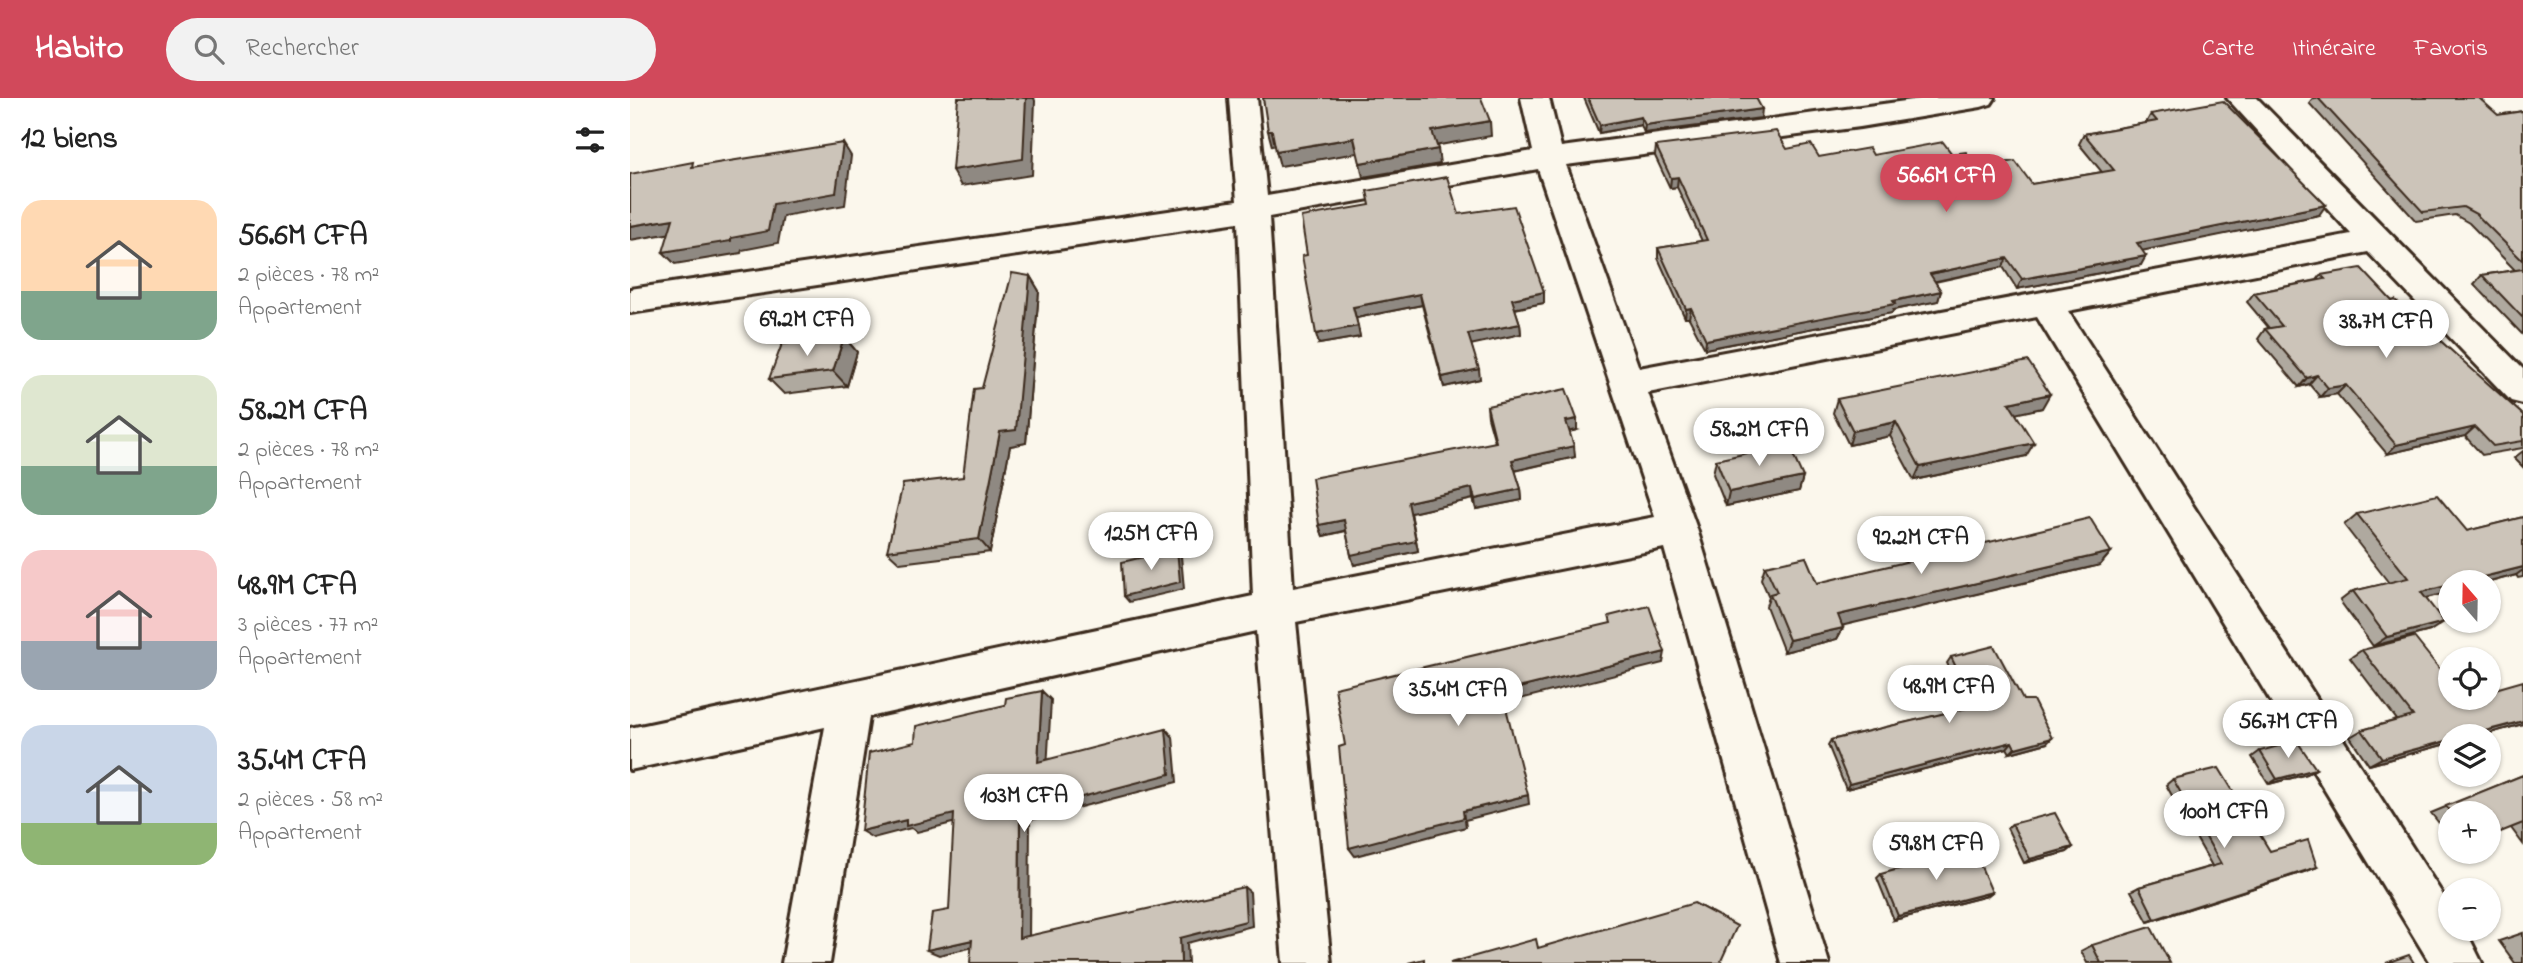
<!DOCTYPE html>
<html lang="fr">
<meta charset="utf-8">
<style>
:root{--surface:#fff;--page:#f2f2f2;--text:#222;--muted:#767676;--accent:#d1495b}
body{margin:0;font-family:"Indie Flower",sans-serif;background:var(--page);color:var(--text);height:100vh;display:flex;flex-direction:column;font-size:26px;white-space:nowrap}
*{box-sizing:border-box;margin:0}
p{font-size:23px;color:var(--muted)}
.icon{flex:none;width:38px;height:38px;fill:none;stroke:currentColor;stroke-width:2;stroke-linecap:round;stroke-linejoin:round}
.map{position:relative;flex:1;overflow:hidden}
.sheet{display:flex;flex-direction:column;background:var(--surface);width:630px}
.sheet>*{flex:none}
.needle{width:46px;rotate:340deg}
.tools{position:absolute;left:1808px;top:472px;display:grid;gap:14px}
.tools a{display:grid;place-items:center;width:63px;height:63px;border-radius:50%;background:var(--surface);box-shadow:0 2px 5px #0004;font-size:35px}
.price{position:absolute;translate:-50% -60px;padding:0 16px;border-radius:24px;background:#fff;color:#222;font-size:23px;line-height:46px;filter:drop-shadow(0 2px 4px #0008)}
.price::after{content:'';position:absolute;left:50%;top:42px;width:21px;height:16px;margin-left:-10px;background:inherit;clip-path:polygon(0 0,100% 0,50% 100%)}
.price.active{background:var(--accent);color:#fff}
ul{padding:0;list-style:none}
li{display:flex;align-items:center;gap:21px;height:175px;padding:0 21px}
li span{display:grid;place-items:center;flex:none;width:196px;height:140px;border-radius:21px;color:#555}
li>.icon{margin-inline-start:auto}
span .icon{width:84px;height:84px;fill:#fffc;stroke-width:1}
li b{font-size:30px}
h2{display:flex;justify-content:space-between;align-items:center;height:84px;padding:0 21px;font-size:30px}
header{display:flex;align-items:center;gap:42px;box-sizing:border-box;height:98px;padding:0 35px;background:var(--accent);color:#fff}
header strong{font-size:33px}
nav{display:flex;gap:38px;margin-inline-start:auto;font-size:24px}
.search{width:490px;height:63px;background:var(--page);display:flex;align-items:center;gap:18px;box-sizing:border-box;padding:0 24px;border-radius:38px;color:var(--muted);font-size:26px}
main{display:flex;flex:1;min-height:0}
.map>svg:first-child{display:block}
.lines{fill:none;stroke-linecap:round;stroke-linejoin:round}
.minor-casing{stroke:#3b2a1e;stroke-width:6}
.minor{fill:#fbf7ec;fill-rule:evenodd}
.wall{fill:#afa99f;stroke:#3b2a1e;stroke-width:2}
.shaded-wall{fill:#8f8982;stroke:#3b2a1e;stroke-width:2}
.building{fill:#ccc4b9;stroke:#3b2a1e;stroke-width:2}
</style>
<header>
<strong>Habito</strong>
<div class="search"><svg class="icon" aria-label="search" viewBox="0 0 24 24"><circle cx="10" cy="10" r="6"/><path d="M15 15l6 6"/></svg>Rechercher</div>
<nav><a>Carte</a><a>Itinéraire</a><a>Favoris</a></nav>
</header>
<main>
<section class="sheet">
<h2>12 biens<svg class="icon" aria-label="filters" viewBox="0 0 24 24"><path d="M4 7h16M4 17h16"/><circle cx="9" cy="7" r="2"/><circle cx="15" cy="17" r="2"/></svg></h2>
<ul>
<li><span style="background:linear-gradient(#ffd9b3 65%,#7fa58c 0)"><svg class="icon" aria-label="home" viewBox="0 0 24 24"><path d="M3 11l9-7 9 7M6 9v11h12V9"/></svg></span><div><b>56.6M CFA</b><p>2 pièces · 78 m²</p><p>Appartement</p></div></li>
<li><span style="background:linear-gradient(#dfe7d0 65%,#7fa58c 0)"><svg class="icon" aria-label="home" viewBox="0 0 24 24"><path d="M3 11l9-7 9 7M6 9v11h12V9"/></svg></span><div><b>58.2M CFA</b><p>2 pièces · 78 m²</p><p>Appartement</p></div></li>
<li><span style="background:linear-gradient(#f6c9c9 65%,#9aa5b1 0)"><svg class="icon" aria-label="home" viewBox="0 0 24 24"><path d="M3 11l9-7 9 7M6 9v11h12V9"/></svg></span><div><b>48.9M CFA</b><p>3 pièces · 77 m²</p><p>Appartement</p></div></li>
<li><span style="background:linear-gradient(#c9d6e8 70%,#8fb573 0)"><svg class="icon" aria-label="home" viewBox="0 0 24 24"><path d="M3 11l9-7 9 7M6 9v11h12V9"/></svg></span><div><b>35.4M CFA</b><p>2 pièces · 58 m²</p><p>Appartement</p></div></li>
</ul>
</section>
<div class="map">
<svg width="1893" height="865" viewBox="0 0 1893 865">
<rect width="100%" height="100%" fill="#fbf7ec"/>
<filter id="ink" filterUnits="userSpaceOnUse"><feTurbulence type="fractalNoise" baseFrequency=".0143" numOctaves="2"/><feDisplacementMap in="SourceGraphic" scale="14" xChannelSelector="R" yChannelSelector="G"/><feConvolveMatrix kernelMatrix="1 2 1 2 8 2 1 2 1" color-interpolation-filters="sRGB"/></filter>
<g filter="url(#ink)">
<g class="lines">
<g class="minor-casing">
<path id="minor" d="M 599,0 L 627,0 L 637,98 L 903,53 L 891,0 L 919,0 L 931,49 L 1298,0 L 1365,0 L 1361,6 L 1351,9 L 1230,29 L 936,67 L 1009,270 L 1721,136 L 1597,0 L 1627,0 L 1893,271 L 1893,306 L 1881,303 L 1738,154 L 1438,213 L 1820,808 L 1820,831 L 1835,831 L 1852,865 L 1800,865 L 1407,219 L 1018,295 L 1067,431 L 1199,865 L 1151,865 L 1034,450 L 666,524 L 701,865 L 653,865 L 626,533 L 239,619 L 200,865 L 152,865 L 195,629 L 0,672 L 0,630 L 623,498 L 608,124 L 0,215 L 0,191 L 607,103 ZM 908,71 L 1025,419 L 663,490 L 639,119 Z"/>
</g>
<use href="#minor" class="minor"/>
</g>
<path class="wall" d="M 954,0 L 1126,0 L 1131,20 L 1014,35 L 1011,27 L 969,35 Z
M 1683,0 L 1868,17 L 1893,13 L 1893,237 L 1844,186 L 1852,177 L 1885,172 L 1839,125 L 1825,117 L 1786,123 L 1679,5 Z
M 1521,16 L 1689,117 L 1512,152 L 1511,167 L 1387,191 L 1373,169 L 1305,184 L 1311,193 L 1308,203 L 1263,212 L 1262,215 L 1075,251 L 1059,220 L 1055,220 L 1028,160 L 1028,150 L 1072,143 L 1047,89 L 1040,90 L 1025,58 L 1026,48 L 1157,51 L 1189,59 L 1243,57 L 1322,56 L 1347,69 L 1402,86 L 1472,74 L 1449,46 L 1454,36 L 1516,25 Z
M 829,116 L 914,194 L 914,205 L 885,211 L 890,226 L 891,236 L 841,246 L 850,281 L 814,289 L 792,207 L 726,220 L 730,239 L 689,246 Z
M 1691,177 L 1762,203 L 1893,317 L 1893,350 L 1852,357 L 1835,338 L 1757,356 L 1707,296 L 1690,299 L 1679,286 L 1669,289 L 1628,241 L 1635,231 L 1639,230 L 1617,204 L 1624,195 L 1687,182 Z
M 400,178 L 409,193 L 396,345 L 380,348 L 360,454 L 270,465 L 257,453 L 333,379 L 352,290 Z
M 214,239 L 227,254 L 217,288 L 154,296 L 139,281 Z
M 1207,301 L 1412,310 L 1386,315 L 1396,358 L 1284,382 L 1260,338 L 1219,347 L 1203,315 Z
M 857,308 L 947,332 L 939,334 L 945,359 L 885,373 L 891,391 L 892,402 L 846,411 L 843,401 L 781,415 L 788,453 L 724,467 L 721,457 L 716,433 L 693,438 L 689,427 L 865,344 L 858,319 Z
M 1893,353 L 1893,369 L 1884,360 Z
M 1086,362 L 1173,379 L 1169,393 L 1096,408 L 1083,376 Z
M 1727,416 L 1837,433 L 1893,419 L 1893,479 L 1888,480 L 1886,477 L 1856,485 L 1820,485 L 1820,494 L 1795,500 L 1800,533 L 1743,548 L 1710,503 L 1723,493 L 1759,485 L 1714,427 Z
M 1481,454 L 1470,467 L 1212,527 L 1213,530 L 1207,541 L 1154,554 L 1136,508 L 1139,499 L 1131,481 L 1135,468 L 1187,485 Z
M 1732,552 L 1820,600 L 1893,626 L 1846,639 L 1820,639 L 1820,645 L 1739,667 L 1720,639 L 1732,632 L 1767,622 L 1720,560 Z
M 1321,559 L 1393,602 L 1417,645 L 1380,655 L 1377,650 L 1216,691 L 1198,647 L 1201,642 L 1339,610 L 1317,565 Z
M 1630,653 L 1686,671 L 1677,676 L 1639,686 L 1622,659 Z
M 1893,677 L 1893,746 L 1881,730 L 1858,716 L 1820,716 L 1820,739 L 1801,715 Z
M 1543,681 L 1640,753 L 1687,769 L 1677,773 L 1518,824 L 1501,793 L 1509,789 L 1582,768 L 1536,687 Z
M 1382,726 L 1443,749 L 1437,754 L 1394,765 L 1377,730 Z
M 1251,776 L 1362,794 L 1357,798 L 1264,822 L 1247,780 Z
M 1893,835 L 1893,865 L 1885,865 L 1869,843 Z
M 1462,847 L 1540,865 L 1457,865 L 1451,853 Z"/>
<path class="shaded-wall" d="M 396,0 L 404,0 L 405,3 L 402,77 L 331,88 L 322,72 Z
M 1132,11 L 1131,20 L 1014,35 L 1015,27 Z
M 1011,19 L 1011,27 L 969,35 L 970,27 Z
M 860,23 L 861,38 L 804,48 L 802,33 Z
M 638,33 L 642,33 L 646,47 L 642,48 Z
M 724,40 L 727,55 L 650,68 L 646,53 Z
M 213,45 L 221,58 L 215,107 L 153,118 L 148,145 L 112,152 L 111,155 L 45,166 L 33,154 L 101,140 L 143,106 Z
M 808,51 L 810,66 L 733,79 L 730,65 Z
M 1048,79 L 1047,89 L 1040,90 L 1041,80 Z
M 1696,107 L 1689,117 L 1501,155 L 1507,145 Z
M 43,121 L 54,133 L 0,142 L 0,128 Z
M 1516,158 L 1511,167 L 1387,191 L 1392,181 Z
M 1377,160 L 1373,169 L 1297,185 L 1300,176 Z
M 400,178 L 409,193 L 396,345 L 380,348 L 360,454 L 349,441 Z
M 1311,193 L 1308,203 L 1263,212 L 1262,215 L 1075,251 L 1076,242 Z
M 914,194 L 914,205 L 882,211 L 882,201 Z
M 790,196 L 792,207 L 726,220 L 723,209 Z
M 1061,210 L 1059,220 L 1055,220 L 1056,211 Z
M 890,226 L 891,236 L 840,247 L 838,236 Z
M 728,228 L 730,239 L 689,246 L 686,236 Z
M 214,239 L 227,254 L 217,288 L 203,273 Z
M 849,271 L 850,281 L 814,289 L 812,279 Z
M 1687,277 L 1679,286 L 1669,289 L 1677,280 Z
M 1716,287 L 1707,296 L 1690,299 L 1698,290 Z
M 1420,296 L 1412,310 L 1371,319 L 1379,305 Z
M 947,321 L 947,332 L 936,334 L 936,323 Z
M 1266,324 L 1260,338 L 1219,347 L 1223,333 Z
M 1845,329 L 1835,338 L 1757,356 L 1766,347 Z
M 1404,345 L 1396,358 L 1284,382 L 1290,369 Z
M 944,348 L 945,359 L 883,373 L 882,362 Z
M 1173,379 L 1169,393 L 1096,408 L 1099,394 Z
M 842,390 L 843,401 L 781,415 L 788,453 L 724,467 L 721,457 L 778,404 Z
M 891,391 L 892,402 L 846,411 L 845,401 Z
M 714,422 L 718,432 L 693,438 L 689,427 Z
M 547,451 L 551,458 L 554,491 L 499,504 L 494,498 Z
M 1481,454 L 1470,467 L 1202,530 L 1208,517 Z
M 1893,469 L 1893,472 L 1886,477 L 1856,485 L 1829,485 Z
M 1820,487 L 1820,494 L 1777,505 L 1791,494 Z
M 1814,524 L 1800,533 L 1743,548 L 1757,539 Z
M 1213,530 L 1207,541 L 1154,554 L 1159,542 Z
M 1035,554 L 1033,565 L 874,605 L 872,594 Z
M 412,593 L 421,602 L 417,671 L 408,664 Z
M 1893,623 L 1893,626 L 1846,639 L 1832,639 Z
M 536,631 L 543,639 L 547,684 L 400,722 L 399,845 L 389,840 L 390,715 Z
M 1422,640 L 1417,645 L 1380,655 L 1385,650 Z
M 1820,642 L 1820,645 L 1739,667 L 1752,660 Z
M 1382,644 L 1377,650 L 1216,691 L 1219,686 Z
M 1686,671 L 1677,676 L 1639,686 L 1647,681 Z
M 898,697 L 899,706 L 835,722 L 836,729 L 725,758 L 719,750 L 833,713 Z
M 324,716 L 334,722 L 287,734 L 281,730 L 243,740 L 231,733 L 276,722 Z
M 1443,749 L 1437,754 L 1394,765 L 1400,761 Z
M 1687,769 L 1677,773 L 1518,824 L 1525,821 Z
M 614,789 L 620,794 L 622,828 L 557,845 L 558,865 L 551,865 L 550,840 Z
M 1362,794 L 1357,798 L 1264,822 L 1268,818 Z
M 342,842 L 353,847 L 309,857 L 297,852 Z"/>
<path class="building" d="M 328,0 L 396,0 L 393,61 L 322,72 Z
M 633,0 L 851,0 L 860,23 L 802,33 L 808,51 L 730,65 L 724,40 L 646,53 L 642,33 L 638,33 Z
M 958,0 L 1126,0 L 1132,11 L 1015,27 L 1011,19 L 970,27 Z
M 1688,0 L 1849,0 L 1868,17 L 1893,13 L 1893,163 L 1846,116 L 1833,109 L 1793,114 Z
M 1593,3 L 1696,107 L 1507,145 L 1516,158 L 1392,181 L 1377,160 L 1300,176 L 1311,193 L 1263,203 L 1265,206 L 1076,242 L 1061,210 L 1056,211 L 1028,150 L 1077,142 L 1048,79 L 1041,80 L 1026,48 L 1146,33 L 1157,51 L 1181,46 L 1189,59 L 1239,50 L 1243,57 L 1313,44 L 1322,56 L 1336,54 L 1347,69 L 1385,63 L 1402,86 L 1484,72 L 1454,36 L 1527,23 L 1521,16 Z
M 213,45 L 206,95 L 143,106 L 138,133 L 101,140 L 101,143 L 33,154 L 43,121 L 0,128 L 0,76 L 63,64 L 62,69 Z
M 817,79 L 829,116 L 884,108 L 914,194 L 882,201 L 890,226 L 838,236 L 849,271 L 812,279 L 790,196 L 723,209 L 728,228 L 686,236 L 672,158 L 677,157 L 671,119 L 740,107 L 737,93 Z
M 1731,170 L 1762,203 L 1765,202 L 1893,317 L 1893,343 L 1863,348 L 1845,329 L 1766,347 L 1716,287 L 1698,290 L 1687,277 L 1677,280 L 1635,231 L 1652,228 L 1624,195 L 1695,181 L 1691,177 Z
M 1893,171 L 1893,220 L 1852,177 Z
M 382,175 L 400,178 L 386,332 L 370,334 L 349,441 L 257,453 L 273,386 L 333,379 L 344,291 L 352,290 Z
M 214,239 L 203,273 L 139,281 L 152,246 Z
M 1398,263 L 1420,296 L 1379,305 L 1404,345 L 1290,369 L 1266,324 L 1223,333 L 1207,301 Z
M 936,291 L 947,321 L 936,323 L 944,348 L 882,362 L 891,391 L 845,401 L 842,390 L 778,404 L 786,443 L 721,457 L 714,422 L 689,427 L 682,380 L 866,344 L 857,308 Z
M 1158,346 L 1173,379 L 1099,394 L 1086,362 Z
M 1807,397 L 1837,433 L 1893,419 L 1893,469 L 1829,485 L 1820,485 L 1820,487 L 1791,494 L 1814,524 L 1757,539 L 1723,493 L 1778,480 L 1727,416 Z
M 1460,420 L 1481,454 L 1208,517 L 1213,530 L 1159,542 L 1140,496 L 1147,494 L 1135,468 L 1176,459 L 1187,485 Z
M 547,451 L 550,484 L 494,498 L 492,464 Z
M 1019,508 L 1035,554 L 872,594 L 898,697 L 833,713 L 834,720 L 719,750 L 709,649 L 715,647 L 705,590 L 981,525 L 979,518 Z
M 1784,539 L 1820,584 L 1820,600 L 1858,600 L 1858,593 L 1893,583 L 1893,623 L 1832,639 L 1820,639 L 1820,642 L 1752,660 L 1732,632 L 1783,618 L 1732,552 Z
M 1364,548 L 1393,602 L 1403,602 L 1422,640 L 1385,650 L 1382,644 L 1219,686 L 1201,642 L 1345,608 L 1321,559 Z
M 412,593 L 408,664 L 536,631 L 540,676 L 390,715 L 389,840 L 614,789 L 616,823 L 550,840 L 551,865 L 340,865 L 342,842 L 297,852 L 302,815 L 319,812 L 324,716 L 276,728 L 276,722 L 231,733 L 239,655 L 285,644 L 286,628 L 375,607 L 376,600 Z
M 1667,643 L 1686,671 L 1647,681 L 1630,653 Z
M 1589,670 L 1640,753 L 1678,742 L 1687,769 L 1525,821 L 1509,789 L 1591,766 L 1543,681 Z
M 1893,677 L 1893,725 L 1858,739 L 1858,716 L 1822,716 L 1816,708 Z
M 1425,715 L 1443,749 L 1400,761 L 1382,726 Z
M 1343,750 L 1362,794 L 1268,818 L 1251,776 Z
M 1064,805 L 1107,828 L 1090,865 L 820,865 L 906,841 L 908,850 Z
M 1521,829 L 1540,865 L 1471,865 L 1462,847 Z
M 1779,857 L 1784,865 L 1756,865 Z
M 794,861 L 794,865 L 778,865 Z"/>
</g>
</svg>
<div class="tools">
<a><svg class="needle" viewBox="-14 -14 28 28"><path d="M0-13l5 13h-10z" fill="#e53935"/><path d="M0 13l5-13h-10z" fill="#767676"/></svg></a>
<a><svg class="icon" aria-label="locate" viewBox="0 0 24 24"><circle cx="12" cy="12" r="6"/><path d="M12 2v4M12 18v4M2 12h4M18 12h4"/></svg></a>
<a><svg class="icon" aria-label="layers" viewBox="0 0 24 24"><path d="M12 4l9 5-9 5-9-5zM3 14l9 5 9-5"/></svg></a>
<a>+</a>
<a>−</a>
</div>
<b class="price active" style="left:1316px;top:116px">56.6M CFA</b>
<b class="price" style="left:177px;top:260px">69.2M CFA</b>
<b class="price" style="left:1756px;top:262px">38.7M CFA</b>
<b class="price" style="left:1129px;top:370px">58.2M CFA</b>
<b class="price" style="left:521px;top:474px">125M CFA</b>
<b class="price" style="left:1291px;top:478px">92.2M CFA</b>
<b class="price" style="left:1319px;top:627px">48.9M CFA</b>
<b class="price" style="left:828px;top:630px">35.4M CFA</b>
<b class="price" style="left:1658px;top:662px">56.7M CFA</b>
<b class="price" style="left:394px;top:736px">103M CFA</b>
<b class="price" style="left:1594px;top:752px">100M CFA</b>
<b class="price" style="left:1306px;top:784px">59.8M CFA</b>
</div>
</main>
